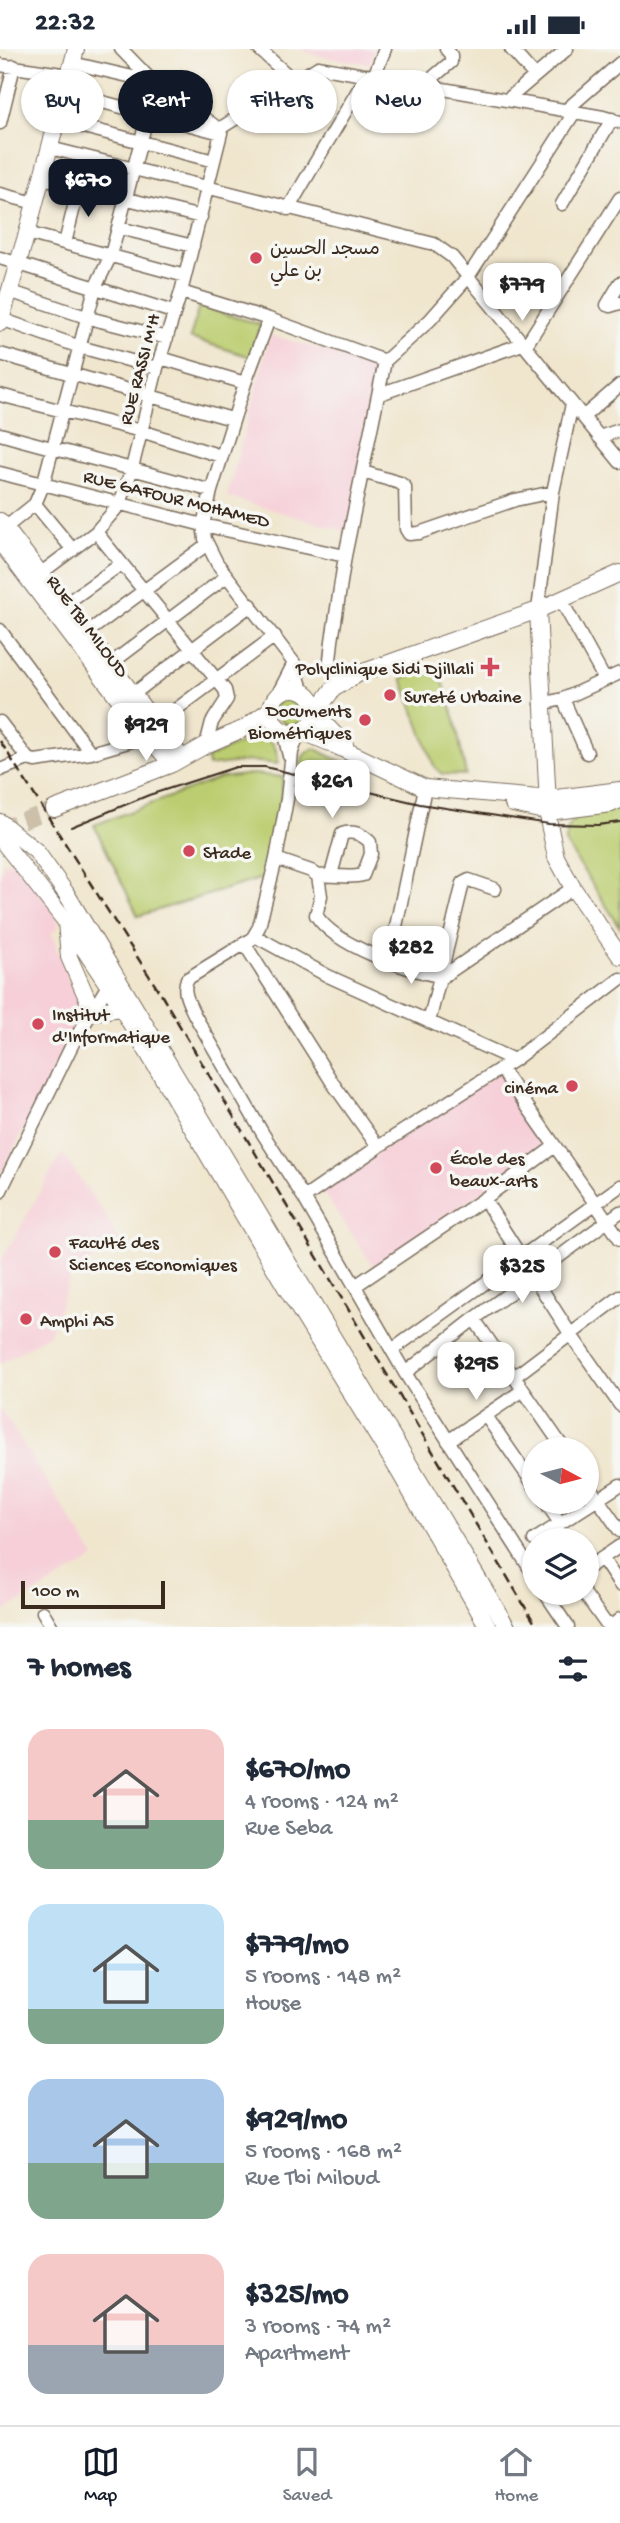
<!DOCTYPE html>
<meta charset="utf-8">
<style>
:root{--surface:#fff;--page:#f6f6f7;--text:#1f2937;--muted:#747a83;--line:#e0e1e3;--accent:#111827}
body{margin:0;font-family:"Gochi Hand","Playpen Sans Arabic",sans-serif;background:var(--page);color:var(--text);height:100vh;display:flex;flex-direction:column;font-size:26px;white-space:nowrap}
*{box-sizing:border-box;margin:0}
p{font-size:23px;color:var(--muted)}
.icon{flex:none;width:38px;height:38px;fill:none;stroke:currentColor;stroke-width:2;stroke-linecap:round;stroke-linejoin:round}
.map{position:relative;height:1578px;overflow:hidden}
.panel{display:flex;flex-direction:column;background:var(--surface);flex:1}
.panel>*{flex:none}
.top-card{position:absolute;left:21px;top:21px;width:579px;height:63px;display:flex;gap:14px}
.needle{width:46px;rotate:97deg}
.controls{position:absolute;left:522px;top:1388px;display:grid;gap:14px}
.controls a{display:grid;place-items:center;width:77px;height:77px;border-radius:50%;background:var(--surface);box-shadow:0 2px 5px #0004;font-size:35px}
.scale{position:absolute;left:21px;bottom:18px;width:144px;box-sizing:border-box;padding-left:7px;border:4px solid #3b2a1e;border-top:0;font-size:19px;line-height:24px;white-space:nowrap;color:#3b2a1e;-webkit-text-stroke:5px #f6f6f2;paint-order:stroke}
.price{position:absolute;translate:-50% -60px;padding:0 16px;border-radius:14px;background:#fff;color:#222;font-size:23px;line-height:46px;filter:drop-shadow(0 2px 4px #0008)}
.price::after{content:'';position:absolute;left:50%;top:42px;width:21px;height:16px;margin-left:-10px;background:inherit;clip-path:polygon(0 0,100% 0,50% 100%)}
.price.current{background:var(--accent);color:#fff}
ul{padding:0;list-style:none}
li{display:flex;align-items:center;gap:21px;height:175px;padding:0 28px}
li span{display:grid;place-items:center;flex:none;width:196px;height:140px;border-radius:21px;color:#555}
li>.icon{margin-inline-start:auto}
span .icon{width:84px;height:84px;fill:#fffc;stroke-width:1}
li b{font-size:30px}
h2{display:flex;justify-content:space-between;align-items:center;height:84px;padding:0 28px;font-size:30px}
.pill{padding:0 24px;border-radius:32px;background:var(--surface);box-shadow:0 2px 5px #0004;font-size:24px;line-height:63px}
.pill.current{background:var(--accent);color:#fff}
.status{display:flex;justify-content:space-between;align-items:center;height:49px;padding:0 35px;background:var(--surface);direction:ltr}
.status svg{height:19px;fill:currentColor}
.menu{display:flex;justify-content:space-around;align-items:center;height:98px;border-top:2px solid var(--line);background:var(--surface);font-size:19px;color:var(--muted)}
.menu a{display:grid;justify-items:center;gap:4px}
.menu .current{color:var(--accent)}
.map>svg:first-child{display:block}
.built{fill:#f6cfd8}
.green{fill:#bbcd70;stroke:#7b7c47;stroke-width:2}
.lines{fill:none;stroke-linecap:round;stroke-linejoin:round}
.major-tunnel{stroke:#ccc0ab;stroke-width:16;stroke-dasharray:16 8;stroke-linecap:butt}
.minor-casing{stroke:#7a6c5c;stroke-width:15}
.major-casing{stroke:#7a6c5c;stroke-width:18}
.minor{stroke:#fff;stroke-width:12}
.major{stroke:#fff;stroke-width:16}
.tram{stroke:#3b2a1e;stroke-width:2}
.rail{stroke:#3b2a1e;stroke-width:2.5;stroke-dasharray:10 5;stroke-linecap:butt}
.poi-dot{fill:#d1495b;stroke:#f6f6f2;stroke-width:2.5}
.labels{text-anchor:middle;stroke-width:7;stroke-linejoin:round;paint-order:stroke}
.poi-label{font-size:19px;fill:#3b2a1e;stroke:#f6f6f2;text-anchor:start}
.street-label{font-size:19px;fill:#3b2a1e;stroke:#f6f6f2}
</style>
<div class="status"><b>22:32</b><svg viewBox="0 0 49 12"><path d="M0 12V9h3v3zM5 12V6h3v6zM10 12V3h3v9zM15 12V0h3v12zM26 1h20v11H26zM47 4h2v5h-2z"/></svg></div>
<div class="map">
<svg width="620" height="1578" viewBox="0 0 620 1578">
<rect width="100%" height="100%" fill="#f6f6f2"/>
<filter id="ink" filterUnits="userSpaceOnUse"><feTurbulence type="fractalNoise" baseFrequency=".0143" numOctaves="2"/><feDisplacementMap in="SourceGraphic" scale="14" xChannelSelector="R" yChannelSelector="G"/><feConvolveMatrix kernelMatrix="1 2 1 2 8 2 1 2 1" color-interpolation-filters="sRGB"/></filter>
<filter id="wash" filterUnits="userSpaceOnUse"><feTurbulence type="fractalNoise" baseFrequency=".00686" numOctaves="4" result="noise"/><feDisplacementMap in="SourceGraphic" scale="28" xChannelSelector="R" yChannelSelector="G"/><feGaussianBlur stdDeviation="1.57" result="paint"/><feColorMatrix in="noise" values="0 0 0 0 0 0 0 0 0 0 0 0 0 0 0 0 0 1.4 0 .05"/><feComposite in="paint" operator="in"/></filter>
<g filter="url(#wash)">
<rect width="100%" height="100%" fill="#f0e6ce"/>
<path class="built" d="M 299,0 L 375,0 L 370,15 L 319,7 Z
M 270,286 L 383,317 L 349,483 L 227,448 Z
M 13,808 L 57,867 L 58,878 L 51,885 L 55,890 L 57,902 L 63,908 L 66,927 L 85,957 L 0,1128 L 0,828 L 4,812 L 6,814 Z
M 500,1022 L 549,1097 L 374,1218 L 322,1142 Z
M 62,1104 L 105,1166 L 120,1193 L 72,1224 L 49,1285 L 0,1315 L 0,1214 Z
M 0,1359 L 95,1509 L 0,1565 Z"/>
<path class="green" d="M 199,257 L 261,276 L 251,308 L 190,289 Z
M 438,616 L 455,671 L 466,726 L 442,725 L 434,717 L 402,629 Z
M276 660a16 16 0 1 1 32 0a16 16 0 1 1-32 0Z
M 254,688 C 273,689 277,696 278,715 L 250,712 L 208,717 L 207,709 Z
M 314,699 L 364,724 L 363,729 L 301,718 L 303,707 Z
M 253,725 L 283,728 L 279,770 L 266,828 L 138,867 L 94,776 L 220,729 Z
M 620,755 L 620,878 L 565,793 L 568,780 L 575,767 Z"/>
</g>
<g filter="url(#ink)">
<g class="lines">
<path class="major-tunnel" d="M 0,780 L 54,760"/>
<g class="minor-casing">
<path id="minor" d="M 121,0 L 152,32 L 219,80
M 259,0 L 294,32
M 511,0 L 535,27
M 72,14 L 150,32
M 0,16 L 69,26
M 374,27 L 385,0
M 424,36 L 451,13 L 451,6 L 446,0
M 64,43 L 221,84
M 507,51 L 567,0
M 565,62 L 620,14
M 57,71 L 214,112
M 0,74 L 14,17
M 219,80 L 318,18 L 603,68 L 620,73
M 50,99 L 434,195 L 452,208 L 620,413
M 42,129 L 201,168
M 0,145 L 35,154
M 562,155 L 612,70
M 288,160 L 367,26
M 119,179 L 193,197
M 27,184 L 185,227
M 65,194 L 79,138
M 0,209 L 173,263
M 620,234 L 607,256 L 610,257 L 620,254
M 9,242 L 89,269 L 167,289
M 181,243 L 269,270 L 385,312
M 1,270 L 80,298 L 157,319
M 0,305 L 232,370
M 161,309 L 245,334 L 211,442 L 203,476 L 205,490 L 217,514 L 294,614
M 245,334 L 269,270
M 380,345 L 528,293 L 620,149
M 0,346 L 141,382 L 221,407
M 583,368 L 620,336
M 0,385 C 70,405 141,421 211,442
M 599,388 L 620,381
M 363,423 L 400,434 L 405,438 L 406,480 L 409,485 L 419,484 L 515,451 L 553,443
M 0,424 L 203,476 L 345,507
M 35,455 L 73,501
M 0,483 L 35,455 L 43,436 L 95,239 L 111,206 L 148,65 L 158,37
M 96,483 L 225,641 L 227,650 L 212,673 L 206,696
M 33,530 L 96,483 L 120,455 L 132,419 L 157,319 L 181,243 L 221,84 L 219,80
M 561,551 L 605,631
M 64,556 L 121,515
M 538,561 L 553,443 L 572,355
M 0,581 L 91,704
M 81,588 L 206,496
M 105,619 L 227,527
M 339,636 L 330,611 L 332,592 L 345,507 L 385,312 L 430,271 L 468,228 L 574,64
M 278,645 L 294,614 L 302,641
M 128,649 L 251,556
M 563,650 L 587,704
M 541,655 L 563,650 L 620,624
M 0,673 L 28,710 L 35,712 L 91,704 L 155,685
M 155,676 L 275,587
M 283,681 L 289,707
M 299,683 L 292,703 L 287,750 L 276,810 L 259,878 L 252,890 L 187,930 C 182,943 189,954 194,965 L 263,1085 L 304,1149 L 405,1324 L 534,1526
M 0,721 L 28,710
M 276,810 L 311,822 L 318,827 L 321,847 L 316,866 C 336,898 406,920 442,928 L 573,839
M 318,827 C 333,825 348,830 363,826 L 371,805 L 370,793 C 362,785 352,781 342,785 L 331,826
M 255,887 L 328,927 L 514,1011
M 244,894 L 334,1036 L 378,1098
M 389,911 L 425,739
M 429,973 L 463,834 L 469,831 L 495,840
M 501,1020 L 620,1190
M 0,1143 L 74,992 L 112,930
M 304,1149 L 378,1098 L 514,1011 L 620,930
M 484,1150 L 571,1286 L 620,1356
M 355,1237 L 484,1150 L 555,1097
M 474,1270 L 564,1400
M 392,1301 L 620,1137
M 405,1324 L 474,1270 L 620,1163
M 514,1328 L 620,1248
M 486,1367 L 534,1436
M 448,1392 L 523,1341
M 586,1433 L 620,1482
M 545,1452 L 560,1474
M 534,1491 L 620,1436
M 602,1509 L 620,1536
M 586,1520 L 620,1497
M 545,1544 L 568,1578
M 584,1544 L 606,1575 L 614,1575 L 620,1570
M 43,1563 L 52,1578"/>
</g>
<g class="major-casing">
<path id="major" d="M 0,274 L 27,184 L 76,0
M 0,472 L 182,709
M 0,493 L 148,688 L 172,715
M 538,561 L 549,775 L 556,808 L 573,839 L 620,907
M271 662a22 22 0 1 1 44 0a22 22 0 1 1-44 0Z
M 316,663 L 333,640 L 358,625 L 538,561 L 620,524
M 316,666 L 345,696
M 301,682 L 330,694 L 425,739 L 549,750 L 620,741
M 513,755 L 548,763 L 611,755 L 620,751
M 54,760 L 172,715 L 206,696 L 245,679 L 271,660
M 0,773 L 36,802 L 66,844 L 507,1578
M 0,789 L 66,873 L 108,936 L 288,1242 L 400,1424 L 488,1578
M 66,873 L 69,908 L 93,963 L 121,959"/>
</g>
<use href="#minor" class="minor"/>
<use href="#major" class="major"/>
<path class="tram" d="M 71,778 L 149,746 L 236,718 L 265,718 L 420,755 L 549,775 L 598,776 L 620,773"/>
<path class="rail" d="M 0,692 L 162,947 L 537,1578"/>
</g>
</g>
<g class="poi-dot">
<circle cx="256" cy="209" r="7"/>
<path d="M486.5 607.5h7v7h7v7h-7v7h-7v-7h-7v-7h7z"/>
<circle cx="390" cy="646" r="7"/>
<circle cx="365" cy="671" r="7"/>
<circle cx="189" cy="802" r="7"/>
<circle cx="38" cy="975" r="7"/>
<circle cx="572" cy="1037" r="7"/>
<circle cx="436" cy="1119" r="7"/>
<circle cx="55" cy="1203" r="7"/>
<circle cx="26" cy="1270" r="7"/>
</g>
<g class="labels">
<g class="poi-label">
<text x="270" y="205">مسجد الحسين<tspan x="270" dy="22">بن علي</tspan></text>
<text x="474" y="625" text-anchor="end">Polyclinique Sidi Djillali</text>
<text x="404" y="653">Sureté Urbaine</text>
<text x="351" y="667" text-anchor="end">Documents<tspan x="351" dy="22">Biométriques</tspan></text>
<text x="203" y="809">Stade</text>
<text x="52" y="971">Institut<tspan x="52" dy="22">d'Informatique</tspan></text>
<text x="558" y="1044" text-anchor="end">cinéma</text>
<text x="450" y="1115">École des<tspan x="450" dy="22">beaux-arts</tspan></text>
<text x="69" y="1199">Faculté des<tspan x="69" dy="22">Sciences Economiques</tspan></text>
<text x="40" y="1277">Amphi A5</text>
</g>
<g class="street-label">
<text transform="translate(138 320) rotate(-75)" y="7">RUE RASSI M'H</text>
<text transform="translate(177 448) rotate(14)" y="7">RUE GAFOUR MOHAMED</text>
<text transform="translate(89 576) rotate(53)" y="7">RUE TBI MILOUD</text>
</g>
</g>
</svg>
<div class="controls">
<a><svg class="needle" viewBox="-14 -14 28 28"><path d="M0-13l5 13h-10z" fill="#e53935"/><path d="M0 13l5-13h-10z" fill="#747a83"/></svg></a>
<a><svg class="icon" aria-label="layers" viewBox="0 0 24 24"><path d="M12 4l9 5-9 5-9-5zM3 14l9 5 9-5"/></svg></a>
</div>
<div class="scale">100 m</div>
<b class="price current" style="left:88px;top:170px">$670</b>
<b class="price" style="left:522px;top:274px">$779</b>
<b class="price" style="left:146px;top:714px">$929</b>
<b class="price" style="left:332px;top:771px">$261</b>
<b class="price" style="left:411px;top:937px">$282</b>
<b class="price" style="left:522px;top:1256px">$325</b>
<b class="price" style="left:476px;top:1353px">$295</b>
<div class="top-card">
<a class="pill">Buy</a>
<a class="pill current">Rent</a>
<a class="pill">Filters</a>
<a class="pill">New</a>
</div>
</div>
<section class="panel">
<h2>7 homes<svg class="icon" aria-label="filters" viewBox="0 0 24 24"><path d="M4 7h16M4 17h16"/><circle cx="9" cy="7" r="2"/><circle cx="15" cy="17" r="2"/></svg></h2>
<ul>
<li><span style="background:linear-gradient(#f6c9c9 65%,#7fa58c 0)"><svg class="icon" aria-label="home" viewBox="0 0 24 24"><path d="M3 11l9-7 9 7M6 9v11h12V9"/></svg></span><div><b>$670/mo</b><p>4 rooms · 124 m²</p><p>Rue Seba</p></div></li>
<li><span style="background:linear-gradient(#bfe0f5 75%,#7fa58c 0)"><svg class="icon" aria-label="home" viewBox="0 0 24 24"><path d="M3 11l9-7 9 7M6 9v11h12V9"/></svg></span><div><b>$779/mo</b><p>5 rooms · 148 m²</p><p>House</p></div></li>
<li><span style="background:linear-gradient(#a9c7e8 60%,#7fa58c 0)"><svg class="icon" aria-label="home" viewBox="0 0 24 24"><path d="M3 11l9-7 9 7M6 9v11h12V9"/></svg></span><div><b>$929/mo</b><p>5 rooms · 168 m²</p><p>Rue Tbi Miloud</p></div></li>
<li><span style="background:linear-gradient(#f6c9c9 65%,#9aa5b1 0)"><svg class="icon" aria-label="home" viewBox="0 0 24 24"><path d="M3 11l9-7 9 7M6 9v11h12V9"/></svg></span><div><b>$325/mo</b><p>3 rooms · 74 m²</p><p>Apartment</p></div></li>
</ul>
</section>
<nav class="menu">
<a class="current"><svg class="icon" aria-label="map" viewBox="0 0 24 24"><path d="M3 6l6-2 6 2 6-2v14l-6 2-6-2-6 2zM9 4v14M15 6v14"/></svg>Map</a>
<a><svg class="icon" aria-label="saved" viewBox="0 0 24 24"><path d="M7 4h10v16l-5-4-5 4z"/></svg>Saved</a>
<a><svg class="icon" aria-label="home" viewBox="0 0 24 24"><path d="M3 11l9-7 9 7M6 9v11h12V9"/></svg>Home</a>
</nav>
